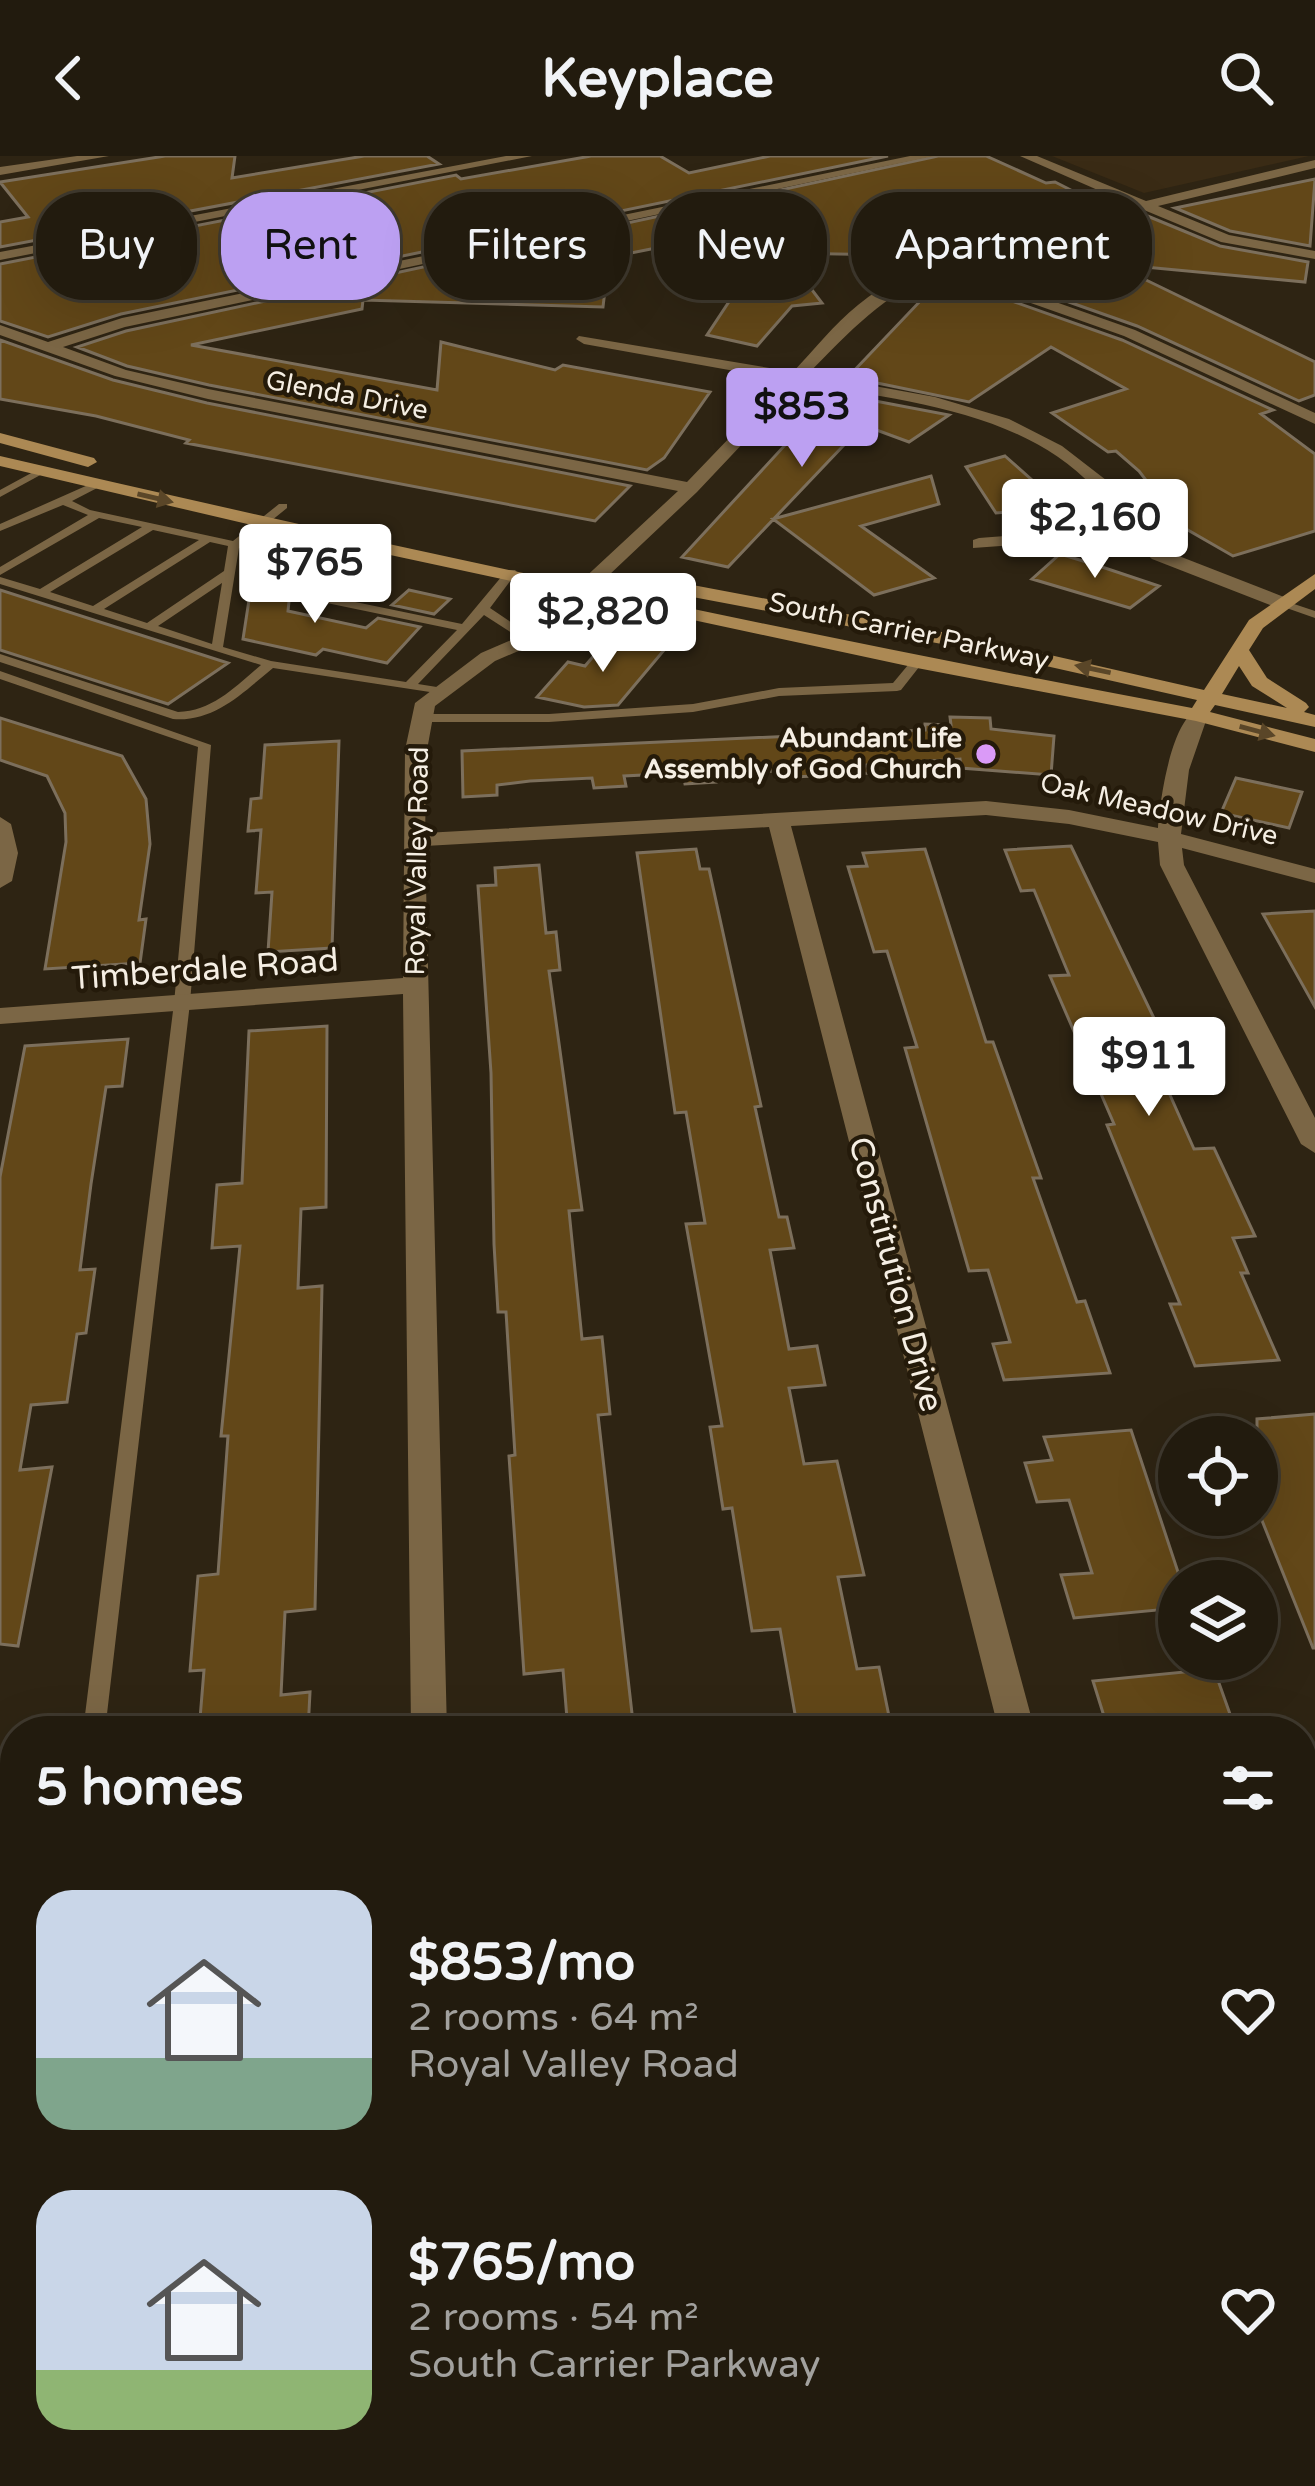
<!DOCTYPE html>
<meta charset="utf-8">
<style>
:root{--surface:#221b0e;--page:#2e281c;--text:#f1f3f6;--muted:#a2a19e;--line:#3f392e;--accent:#bca0f2}
body{margin:0;font-family:"Varela Round",sans-serif;background:var(--page);color:var(--text);height:100vh;display:flex;flex-direction:column;font-size:45px;white-space:nowrap}
*{box-sizing:border-box;margin:0}
p{font-size:39px;color:var(--muted)}
.icon{flex:none;width:66px;height:66px;fill:none;stroke:currentColor;stroke-width:2;stroke-linecap:round;stroke-linejoin:round}
.map{position:relative;flex:1;overflow:hidden}
.sheet{position:absolute;left:0px;top:1560px;width:1317px;height:771px;display:flex;flex-direction:column;background:var(--surface);border-radius:48px 48px 0 0;box-shadow:0 12px 48px #0002,0 0 0 3px var(--line)}
.sheet>*{flex:none}
.banner{position:absolute;left:36px;top:36px;width:1245px;height:108px;display:flex;gap:24px}
.buttons{position:absolute;left:1158px;top:1260px;display:grid;gap:24px}
.buttons a{display:grid;place-items:center;width:120px;height:120px;border-radius:50%;background:var(--surface);box-shadow:0 12px 48px #0002,0 0 0 3px var(--line);font-size:60px}
.price{position:absolute;translate:-50% -102px;padding:0 27px;border-radius:12px;background:#fff;color:#222;font-size:39px;line-height:78px;filter:drop-shadow(0 3px 6px #0008)}
.price::after{content:'';position:absolute;left:50%;top:72px;width:36px;height:27px;margin-left:-18px;background:inherit;clip-path:polygon(0 0,100% 0,50% 100%)}
.price.active{background:var(--accent);color:#111}
ul{padding:0;list-style:none}
li{display:flex;align-items:center;gap:36px;height:300px;padding:0 36px}
li span{display:grid;place-items:center;flex:none;width:336px;height:240px;border-radius:36px;color:#555}
li>.icon{margin-inline-start:auto}
span .icon{width:144px;height:144px;fill:#fffc;stroke-width:1}
li b{font-size:51px}
h2{display:flex;justify-content:space-between;align-items:center;height:144px;padding:0 36px;font-size:51px}
.chip{padding:0 42px;border-radius:48px;background:var(--surface);box-shadow:0 12px 48px #0002,0 0 0 3px var(--line);font-size:42px;line-height:108px}
.chip.active{background:var(--accent);color:#111}
header{display:flex;justify-content:space-between;align-items:center;height:156px;padding:0 36px;background:var(--surface);font-size:54px;font-weight:700}
.map>svg:first-child{display:block}
.built{fill:#3a2b15}
.building{fill:#624718;stroke:#7c6f5c;stroke-width:3}
.lines{fill:none;stroke-linecap:round;stroke-linejoin:round}
.service{fill:#7b6645;fill-rule:evenodd}
.minor{fill:#7b6645;fill-rule:evenodd}
.secondary{fill:#ac8954;fill-rule:evenodd}
.oneway{fill:#5a4628}
.poi-dot{fill:#da9af7;stroke:#241a0a;stroke-width:4.5}
.labels{text-anchor:middle;stroke-width:9;stroke-linejoin:round;paint-order:stroke}
.far-street-label{font-size:27px;fill:#f5eee3;stroke:#241a0a}
.far-poi-label{font-size:27px;font-weight:bold;fill:#f5eee3;stroke:#241a0a;text-anchor:end}
.street-label{font-size:33px;fill:#f5eee3;stroke:#241a0a}
</style>
<header><svg class="icon" aria-label="back" viewBox="0 0 24 24"><path d="M15 5l-7 7 7 7"/></svg>Keyplace<svg class="icon" aria-label="search" viewBox="0 0 24 24"><circle cx="10" cy="10" r="6"/><path d="M15 15l6 6"/></svg></header>
<div class="map">
<svg width="1315" height="2330" viewBox="0 0 1315 2330">
<rect width="100%" height="100%" fill="#2e2413"/>
<path class="built" d="M 1052,0 L 1309,0 L 1144,37 Z"/>
<path class="building" d="M 165,0 L 235,0 L 232,22 L 364,0 L 427,0 L 439,8 L 0,91 L 0,66 L 28,61 L 0,26 Z
M 591,0 L 660,0 L 689,17 L 770,0 L 888,0 L 121,158 L 48,181 L 0,165 L 0,108 L 456,19 L 461,23 Z
M 938,0 L 986,0 L 1046,27 L 1055,26 L 1104,51 L 986,80 L 897,118 L 893,99 L 784,97 L 822,147 L 792,150 L 757,190 L 707,179 L 781,67 L 526,118 L 605,134 L 603,151 L 363,144 L 362,153 L 191,189 L 437,234 L 441,186 L 555,214 L 563,209 L 710,236 L 664,302 L 647,314 L 209,229 L 127,210 L 77,191 L 126,175 Z
M 1315,23 L 1310,90 L 1230,75 L 1175,52 Z
M 1145,59 L 1220,90 L 1308,106 L 1305,126 L 1113,108 L 1315,206 L 1315,239 L 1299,245 L 1137,170 L 967,110 L 1017,89 Z
M 941,120 L 1122,184 L 1273,254 L 1261,258 L 1315,298 L 1315,375 L 1233,400 L 1181,370 L 1139,315 L 1116,295 L 1108,296 L 1052,257 L 1126,233 L 1051,191 L 969,246 L 848,221 L 926,139 L 902,140 Z
M 0,184 L 113,224 L 207,247 L 630,330 L 595,365 L 186,287 L 189,284 L 96,260 L 0,243 Z
M 833,237 L 949,259 L 909,286 L 863,269 L 728,411 L 682,401 Z
M 1005,300 L 1050,340 L 1039,341 L 1047,353 L 996,357 L 966,311 Z
M 931,320 L 939,348 L 861,370 L 934,422 L 874,439 L 773,363 Z
M 1060,398 L 1093,408 L 1159,430 L 1130,452 L 1032,423 Z
M 292,416 L 288,455 L 366,472 L 378,462 L 420,471 L 387,507 L 323,493 L 316,499 L 243,483 L 253,418 Z
M 0,434 L 228,507 L 168,548 L 0,494 Z
M 409,434 L 450,443 L 434,458 L 392,449 Z
M 610,481 L 665,493 L 618,549 L 584,551 L 537,541 L 568,506 L 585,510 Z
M 950,561 L 990,562 L 991,573 L 1054,580 L 1051,619 L 961,612 L 960,603 L 866,609 L 869,617 L 776,622 L 774,615 L 715,618 L 716,626 L 685,628 L 683,617 L 624,620 L 626,630 L 594,632 L 592,622 L 530,625 L 497,629 L 497,639 L 463,641 L 462,595 L 925,574 L 925,568 L 951,569 Z
M 0,562 L 122,600 L 146,643 L 150,688 L 139,764 L 146,763 L 140,807 L 45,813 L 66,686 L 65,657 L 47,620 L 0,604 Z
M 339,585 L 332,792 L 268,796 L 272,736 L 256,737 L 261,674 L 248,675 L 251,643 L 261,642 L 265,589 Z
M 1236,622 L 1302,636 L 1289,672 L 1221,657 Z
M 1071,690 L 1177,910 L 1158,912 L 1194,993 L 1214,992 L 1255,1080 L 1233,1082 L 1248,1117 L 1241,1117 L 1279,1204 L 1195,1210 L 1170,1148 L 1180,1148 L 1107,969 L 1114,968 L 1050,820 L 1069,819 L 1034,734 L 1021,735 L 1005,694 Z
M 696,693 L 700,713 L 709,713 L 761,950 L 755,951 L 779,1061 L 787,1061 L 794,1092 L 770,1094 L 789,1193 L 817,1190 L 825,1229 L 789,1232 L 804,1308 L 837,1305 L 864,1419 L 838,1421 L 857,1513 L 879,1511 L 892,1575 L 798,1575 L 780,1473 L 752,1475 L 732,1352 L 723,1353 L 710,1271 L 722,1270 L 686,1068 L 705,1067 L 686,956 L 675,957 L 637,697 Z
M 925,693 L 986,886 L 993,886 L 1041,1022 L 1033,1022 L 1077,1146 L 1085,1145 L 1110,1217 L 1004,1224 L 993,1188 L 1010,1186 L 988,1114 L 969,1115 L 905,892 L 917,891 L 887,795 L 874,796 L 848,711 L 867,710 L 863,697 Z
M 539,709 L 546,777 L 556,776 L 560,814 L 549,815 L 582,1054 L 569,1055 L 582,1183 L 602,1181 L 610,1258 L 598,1259 L 634,1575 L 568,1575 L 563,1514 L 524,1518 L 509,1300 L 515,1299 L 506,1156 L 498,1156 L 494,1088 L 491,917 L 478,730 L 496,729 L 495,712 Z
M 1315,755 L 1315,851 L 1263,758 Z
M 327,870 L 326,1051 L 301,1053 L 298,1132 L 322,1130 L 315,1453 L 285,1456 L 281,1539 L 310,1536 L 308,1575 L 199,1575 L 204,1514 L 190,1515 L 198,1420 L 218,1418 L 228,1280 L 221,1280 L 240,1090 L 212,1092 L 217,1029 L 242,1027 L 249,875 Z
M 128,883 L 122,930 L 106,931 L 91,1028 L 80,1114 L 95,1113 L 86,1177 L 77,1178 L 67,1246 L 31,1249 L 20,1314 L 52,1311 L 18,1490 L 0,1488 L 0,1021 L 25,890 Z
M 1315,1258 L 1315,1492 L 1313,1492 L 1257,1352 L 1257,1263 Z
M 1131,1274 L 1179,1419 L 1179,1452 L 1074,1462 L 1061,1419 L 1092,1417 L 1069,1344 L 1037,1346 L 1025,1307 L 1052,1304 L 1044,1281 Z
M 1214,1513 L 1236,1575 L 1108,1573 L 1093,1525 Z"/>
<g class="lines">
<path class="service" d="M 35,315 L 44,317 L 0,341 L 0,334 Z
M 97,325 L 101,326 L 101,330 L 72,345 L 90,354 L 233,385 L 279,348 L 287,348 L 287,352 L 244,387 L 311,402 L 331,441 L 462,468 L 507,414 L 515,414 L 517,416 L 490,452 L 536,483 L 526,486 L 484,459 L 418,528 L 443,532 L 443,538 L 273,512 C 242,537 215,566 173,563 L 0,506 L 0,498 L 178,556 C 213,555 236,530 261,509 L 0,428 L 0,421 L 40,433 L 142,371 L 99,362 L 0,419 L 0,411 L 88,359 L 63,349 L 0,375 L 0,368 ZM 153,374 L 199,384 L 93,450 L 50,436 ZM 210,386 L 228,390 L 224,415 L 147,467 L 104,453 ZM 239,392 L 303,406 L 322,446 L 457,474 L 406,526 L 271,505 L 223,491 ZM 222,427 L 212,488 L 158,470 Z
M 1282,444 L 1315,455 L 1315,462 L 1278,449 L 1276,447 Z
M 917,502 L 923,506 L 901,534 L 897,535 L 779,540 L 693,556 L 549,566 L 422,566 L 416,562 L 422,558 L 549,558 L 693,548 L 779,532 L 893,527 L 913,503 Z
M 0,515 L 211,589 L 190,847 L 105,1575 L 83,1575 L 174,847 L 198,591 L 0,523 Z
M 15,2210 L 16,2330 L 0,2330 L 0,2234 L 5,2214 Z"/>
<path class="minor" d="M 77,0 L 109,0 L 0,19 L 0,11 Z
M 506,0 L 532,0 L 0,104 L 0,96 Z
M 910,0 L 934,0 L 125,171 L 63,191 L 126,214 L 208,233 L 687,326 L 785,224 L 584,188 L 576,183 L 579,180 L 793,216 C 814,194 834,168 858,149 C 932,89 1039,71 1132,49 L 1020,0 L 1037,0 L 1146,45 L 1315,4 L 1315,12 L 1158,50 L 1229,79 L 1315,95 L 1315,103 L 1221,86 L 1144,54 L 1016,85 L 954,110 L 1135,174 L 1315,257 L 1315,268 L 1124,180 L 941,115 C 884,138 850,175 808,218 L 935,241 L 1009,263 L 1062,290 L 1106,324 L 1138,371 L 1166,395 L 1289,443 L 1289,451 L 1275,451 L 1152,403 L 1127,381 L 973,392 L 973,384 L 979,382 L 1119,371 C 1111,358 1104,342 1094,332 C 1022,254 898,244 800,227 L 697,336 L 537,487 L 495,505 L 435,550 L 427,594 L 425,677 L 986,645 L 1069,654 L 1158,672 C 1160,644 1171,565 1198,553 L 1208,559 L 1189,614 L 1181,678 L 1315,713 L 1315,727 L 1182,692 L 1184,709 L 1315,962 L 1315,997 L 1301,988 L 1160,709 L 1158,686 L 1069,668 L 986,659 L 791,670 L 1035,1575 L 999,1575 L 769,671 L 425,690 L 447,1575 L 411,1575 L 403,838 L 0,868 L 0,852 L 403,822 L 405,594 L 415,547 L 481,497 L 523,479 L 678,335 L 208,243 L 115,220 L 0,179 L 0,169 L 48,186 L 122,162 Z
M 0,661 L 11,668 L 18,697 L 12,725 L 0,732 Z
M 419,2316 L 467,2316 L 467,2330 L 419,2330 Z
M 1193,2316 L 1241,2316 L 1245,2330 L 1197,2330 Z"/>
<path class="secondary" d="M 0,277 L 94,302 L 97,306 L 88,311 L 0,287 Z
M 0,300 C 396,392 793,477 1192,552 L 1197,544 L 984,496 L 645,432 L 636,426 L 645,420 L 984,484 L 1204,534 L 1249,464 L 1315,418 L 1315,433 L 1263,472 L 1249,494 L 1267,522 L 1306,547 L 1309,551 L 1304,556 L 1315,559 L 1315,571 L 1215,549 L 1210,556 L 1315,583 L 1315,596 L 1196,565 L 917,512 L 260,371 L 0,310 ZM 1239,510 L 1252,530 L 1287,552 L 1222,538 Z"/>
</g>
<defs><path id="oneway-solid" d="M-6-.8H1V-3.2L6.5 0L1 3.2V.8H-6Z" transform="scale(3)"/></defs>
<g class="oneway">
<use href="#oneway-solid" transform="translate(155 342) rotate(13)"/>
<use href="#oneway-solid" transform="translate(1093 513) rotate(-168)"/>
<use href="#oneway-solid" transform="translate(1257 575) rotate(15)"/>
</g>
<circle class="poi-dot" cx="986" cy="598" r="12"/>
<g class="labels">
<g class="far-street-label">
<text transform="translate(347 239) rotate(11)" y="9">Glenda Drive</text>
<text transform="translate(909 475) rotate(12)" y="9">South Carrier Parkway</text>
<text transform="translate(1159 653) rotate(13)" y="9">Oak Meadow Drive</text>
<text transform="translate(417 705) rotate(-89)" y="9">Royal Valley Road</text>
</g>
<g class="far-poi-label">
<text x="962" y="591">Abundant Life<tspan x="962" dy="31">Assembly of God Church</tspan></text>
</g>
<g class="street-label">
<text transform="translate(205 812) rotate(-4)" y="12">Timberdale Road</text>
<text transform="translate(897 1118) rotate(75)" y="12">Constitution Drive</text>
</g>
</g>
</svg>
<div class="buttons">
<a><svg class="icon" aria-label="locate" viewBox="0 0 24 24"><circle cx="12" cy="12" r="6"/><path d="M12 2v4M12 18v4M2 12h4M18 12h4"/></svg></a>
<a><svg class="icon" aria-label="layers" viewBox="0 0 24 24"><path d="M12 4l9 5-9 5-9-5zM3 14l9 5 9-5"/></svg></a>
</div>
<b class="price active" style="left:802px;top:314px">$853</b>
<b class="price" style="left:1095px;top:425px">$2,160</b>
<b class="price" style="left:315px;top:470px">$765</b>
<b class="price" style="left:603px;top:519px">$2,820</b>
<b class="price" style="left:1149px;top:963px">$911</b>
<div class="banner">
<a class="chip">Buy</a>
<a class="chip active">Rent</a>
<a class="chip">Filters</a>
<a class="chip">New</a>
<a class="chip">Apartment</a>
</div>
<section class="sheet">
<h2>5 homes<svg class="icon" aria-label="filters" viewBox="0 0 24 24"><path d="M4 7h16M4 17h16"/><circle cx="9" cy="7" r="2"/><circle cx="15" cy="17" r="2"/></svg></h2>
<ul>
<li><span style="background:linear-gradient(#c9d6e8 70%,#7fa58c 0)"><svg class="icon" aria-label="home" viewBox="0 0 24 24"><path d="M3 11l9-7 9 7M6 9v11h12V9"/></svg></span><div><b>$853/mo</b><p>2 rooms · 64 m²</p><p>Royal Valley Road</p></div><svg class="icon" aria-label="heart" viewBox="0 0 24 24"><path d="M12 20l-8-8c-3-5 5-10 8-4 3-6 11-1 8 4z"/></svg></li>
<li><span style="background:linear-gradient(#c9d6e8 75%,#8fb573 0)"><svg class="icon" aria-label="home" viewBox="0 0 24 24"><path d="M3 11l9-7 9 7M6 9v11h12V9"/></svg></span><div><b>$765/mo</b><p>2 rooms · 54 m²</p><p>South Carrier Parkway</p></div><svg class="icon" aria-label="heart" viewBox="0 0 24 24"><path d="M12 20l-8-8c-3-5 5-10 8-4 3-6 11-1 8 4z"/></svg></li>
</ul>
</section>
</div>
